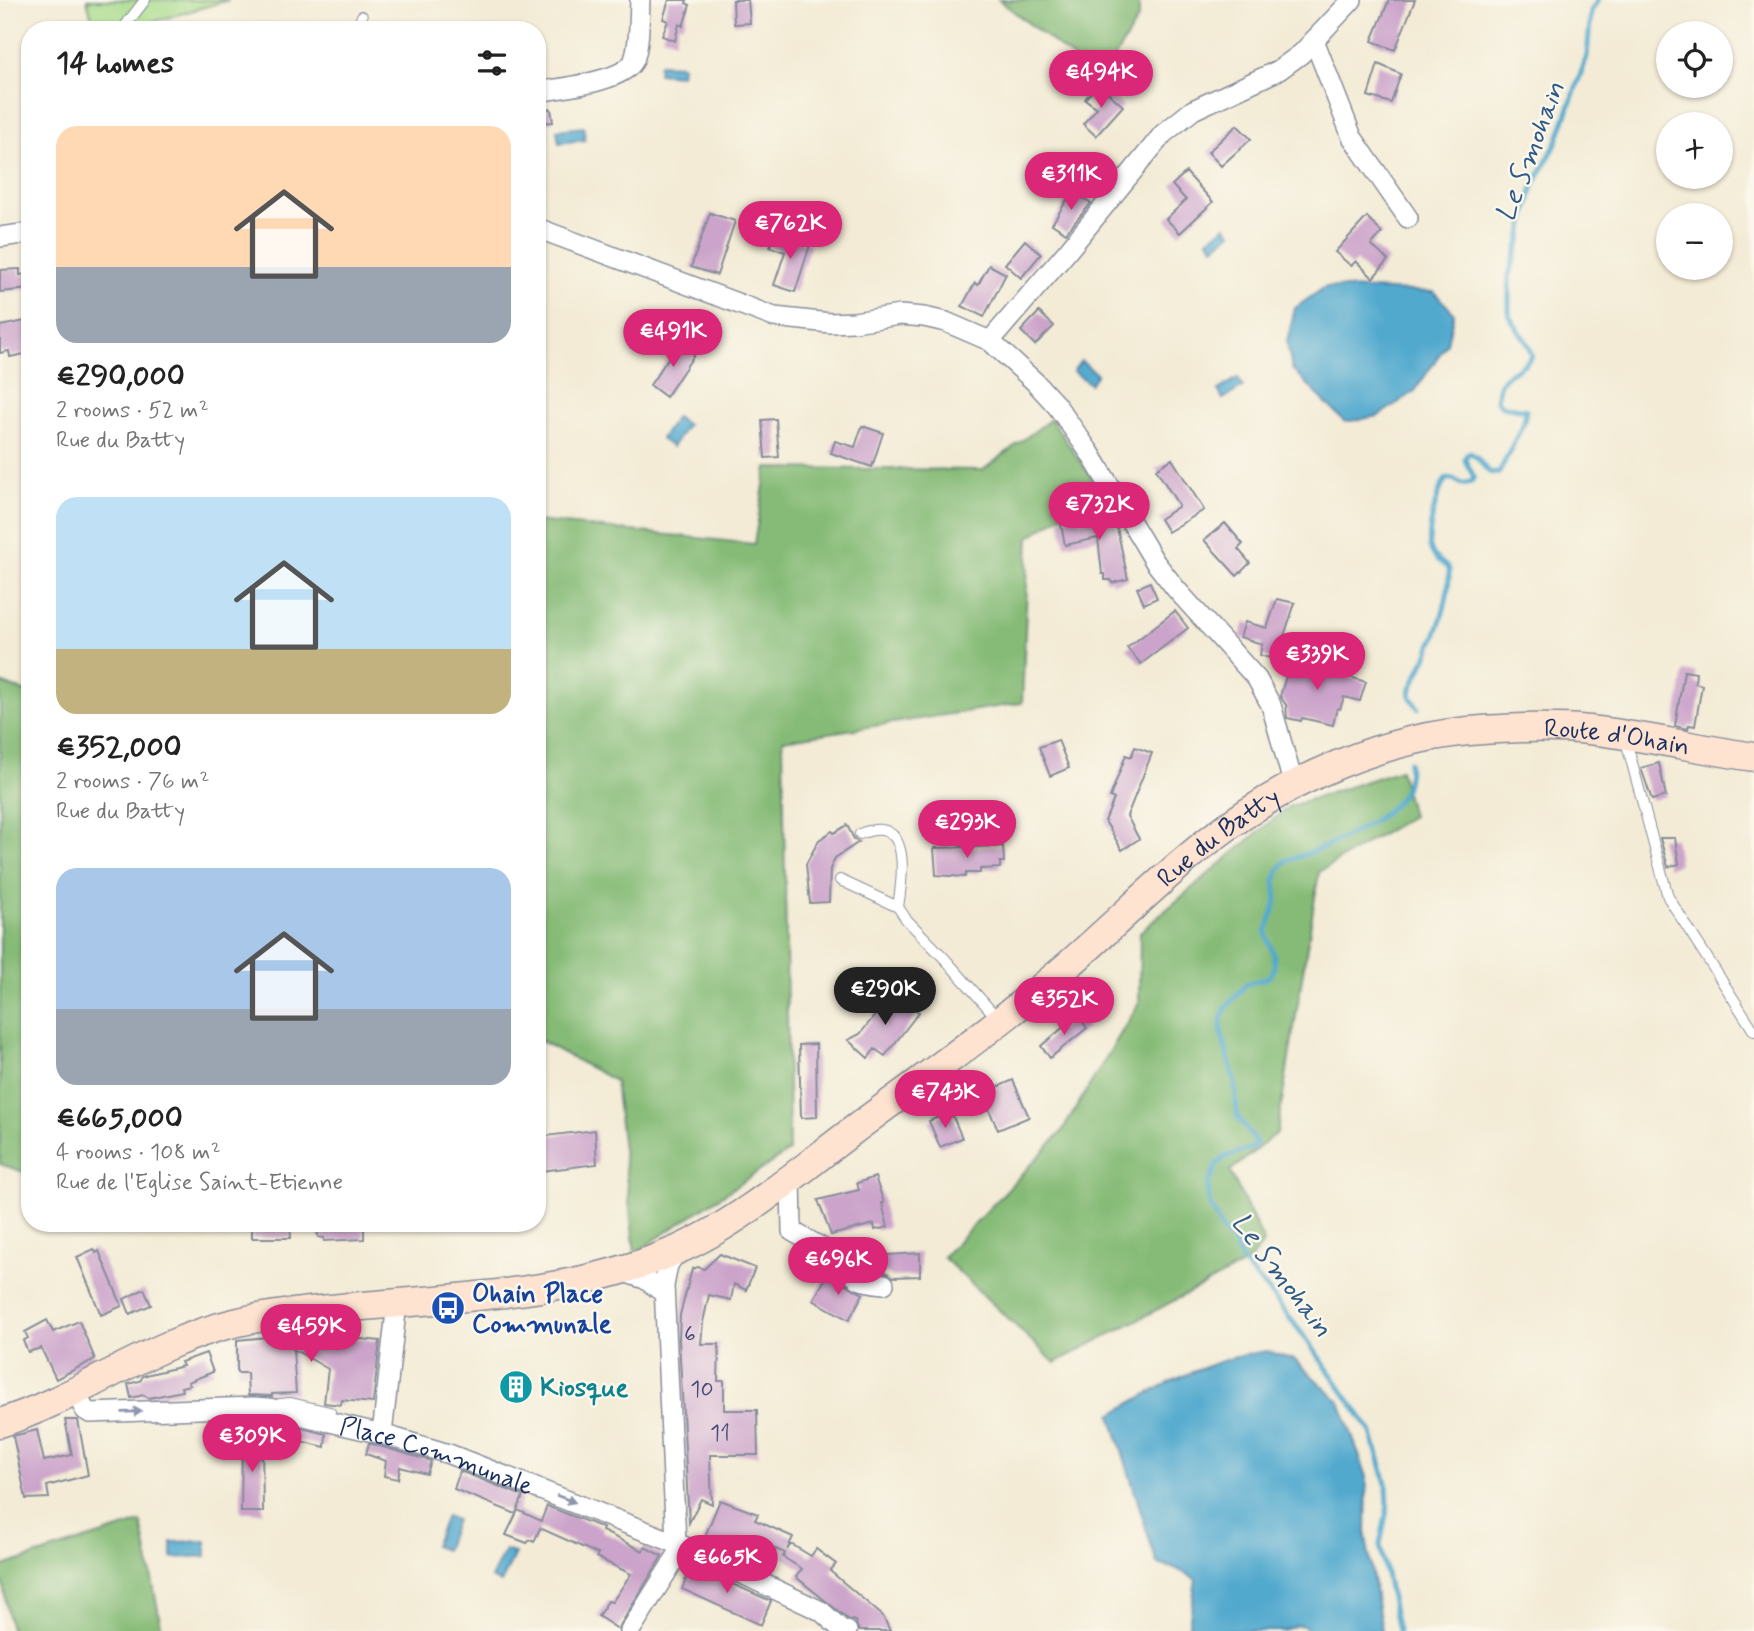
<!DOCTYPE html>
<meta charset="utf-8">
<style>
:root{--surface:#fff;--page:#f2f2f2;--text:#222;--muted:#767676;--accent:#db2777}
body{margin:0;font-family:Mynerve,sans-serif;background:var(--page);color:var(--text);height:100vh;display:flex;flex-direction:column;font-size:26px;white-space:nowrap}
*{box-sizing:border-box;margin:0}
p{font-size:23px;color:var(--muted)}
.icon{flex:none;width:38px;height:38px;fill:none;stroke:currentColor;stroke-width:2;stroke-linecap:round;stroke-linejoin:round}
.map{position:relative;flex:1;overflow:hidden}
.details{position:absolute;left:21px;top:21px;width:525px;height:1211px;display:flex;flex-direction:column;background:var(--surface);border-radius:28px;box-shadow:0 2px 5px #0004}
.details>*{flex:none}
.tools{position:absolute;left:1656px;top:21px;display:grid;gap:14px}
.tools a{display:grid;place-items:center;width:77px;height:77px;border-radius:50%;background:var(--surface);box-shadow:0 2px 5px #0004;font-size:35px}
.price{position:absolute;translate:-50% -60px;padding:0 16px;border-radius:24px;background:var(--accent);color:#fff;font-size:23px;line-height:46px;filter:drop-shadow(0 2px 4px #0008)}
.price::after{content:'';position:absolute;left:50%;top:42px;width:21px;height:16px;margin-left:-10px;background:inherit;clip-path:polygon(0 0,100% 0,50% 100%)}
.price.on{background:#222;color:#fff}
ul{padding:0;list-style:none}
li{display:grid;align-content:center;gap:14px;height:371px;padding:0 35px}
li span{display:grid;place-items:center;height:217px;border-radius:21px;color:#555}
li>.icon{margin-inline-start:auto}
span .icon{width:126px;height:126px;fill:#fffc;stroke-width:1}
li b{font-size:30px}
h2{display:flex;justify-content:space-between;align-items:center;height:84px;padding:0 35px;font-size:30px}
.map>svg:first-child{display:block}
.green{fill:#a8db8b;stroke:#628574;stroke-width:2}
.forest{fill:#86bb77;stroke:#50756a;stroke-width:2}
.water{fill:#51a9ce;stroke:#366c96;stroke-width:2}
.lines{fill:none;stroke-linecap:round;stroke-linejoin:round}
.stream{stroke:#51a9ce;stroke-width:5}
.building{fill:#cca4cb}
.lane-casing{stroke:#878d9a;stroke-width:12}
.street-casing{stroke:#878d9a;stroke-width:22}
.secondary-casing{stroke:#878d9a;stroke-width:31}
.lane{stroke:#fff;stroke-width:10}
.street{stroke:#fff;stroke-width:19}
.secondary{stroke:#fee3d1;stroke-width:28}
.oneway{fill:#8d97ae}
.labels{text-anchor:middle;stroke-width:5;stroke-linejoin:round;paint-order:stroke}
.number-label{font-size:23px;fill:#474c79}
.street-label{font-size:26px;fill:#1b2f5e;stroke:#fbf7ec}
.transit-label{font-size:26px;font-weight:bold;fill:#164399;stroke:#fbf7ec;text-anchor:start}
.culture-label{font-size:26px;font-weight:bold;fill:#0d838f;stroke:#fbf7ec;text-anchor:start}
.water-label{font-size:28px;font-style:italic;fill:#2e5a85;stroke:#fbf7ec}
</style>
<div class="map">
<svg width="1754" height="1631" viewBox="0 0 1754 1631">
<rect width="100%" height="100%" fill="#fbf7ec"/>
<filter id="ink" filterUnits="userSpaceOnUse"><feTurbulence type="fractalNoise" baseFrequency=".0143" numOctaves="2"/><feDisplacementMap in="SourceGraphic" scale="14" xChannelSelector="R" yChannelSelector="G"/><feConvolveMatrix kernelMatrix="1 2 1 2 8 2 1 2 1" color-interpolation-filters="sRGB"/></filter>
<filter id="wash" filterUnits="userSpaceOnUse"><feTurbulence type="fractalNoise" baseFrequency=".00686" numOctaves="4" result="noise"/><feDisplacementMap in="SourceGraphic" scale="28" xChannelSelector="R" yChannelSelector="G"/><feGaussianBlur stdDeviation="1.57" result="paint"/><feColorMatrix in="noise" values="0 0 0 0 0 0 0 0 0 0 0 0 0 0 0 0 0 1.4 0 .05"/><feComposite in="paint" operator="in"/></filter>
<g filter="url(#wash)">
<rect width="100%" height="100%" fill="#f3ebd5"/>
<path class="green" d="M 87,0 L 229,0 L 124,30 L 95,30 Z"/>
<path class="forest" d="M 999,0 L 1139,0 L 1139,17 L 1101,80 Z
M 1051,419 L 1100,490 L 1029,537 L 1022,703 L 783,740 L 789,1151 L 635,1253 L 615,1081 L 537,1039 L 537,521 L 754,544 L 767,468 L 983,470 Z
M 0,683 L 30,693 L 30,1174 L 0,1164 Z
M 1400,770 L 1412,816 L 1319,872 L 1277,1133 L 1230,1171 L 1264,1242 L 1248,1262 L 1055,1363 L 943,1257 L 1061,1133 L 1139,1003 L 1140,932 L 1288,807 Z
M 141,1522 L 162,1631 L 11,1631 L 0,1567 Z"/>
<path class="water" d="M 659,64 L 682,65 L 681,75 L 658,73 Z
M 584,127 L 585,140 L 559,143 L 557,130 Z
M 1226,226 L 1232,233 L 1214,247 L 1208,240 Z
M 1325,287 L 1434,292 L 1454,313 L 1447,343 L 1415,391 L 1378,416 L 1345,422 L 1292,369 L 1287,342 L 1295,308 Z
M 1081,361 L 1097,374 L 1090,384 L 1073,371 Z
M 1238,378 L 1243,387 L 1223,399 L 1218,390 Z
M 676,417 L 687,425 L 672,447 L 661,439 Z
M 984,820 L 1007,820 L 1007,829 L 984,829 Z
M 1267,1351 L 1295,1360 L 1340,1402 L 1367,1477 L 1366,1537 L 1382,1631 L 1308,1631 L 1305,1626 L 1297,1625 L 1283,1631 L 1188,1631 L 1196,1579 L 1177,1569 L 1157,1564 L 1111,1415 C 1159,1386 1211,1358 1267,1351 Z
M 446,1516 L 456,1520 L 445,1550 L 434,1546 Z
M 206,1541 L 206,1556 L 172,1558 L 172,1542 Z
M 505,1550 L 515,1554 L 501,1583 L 491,1578 Z"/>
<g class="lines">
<path class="stream" d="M 1418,708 L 1410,696 L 1411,688 C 1428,656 1451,606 1449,569 C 1444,564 1436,559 1433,554 C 1423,541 1437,491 1446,479 L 1453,479 L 1462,484 L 1471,482 L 1474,477 L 1465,460 L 1467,454 L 1470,453 C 1483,458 1484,477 1499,473 L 1524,422 L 1526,410 L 1502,406 L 1497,401 C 1497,368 1518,376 1532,356 L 1529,346 L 1509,316 L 1509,275 L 1520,242 L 1533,186 L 1556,144 L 1587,56 L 1591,11 L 1598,0
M 1398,1631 L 1380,1545 L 1388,1505 L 1387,1487 L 1371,1431 L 1307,1340 L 1267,1289 L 1243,1263 L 1233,1241 L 1223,1232 L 1209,1202 L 1208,1185 L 1217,1164 L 1225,1157 L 1254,1147 L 1256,1142 L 1237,1116 L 1235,1083 L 1221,1031 L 1221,1020 L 1225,1009 L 1246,984 L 1269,977 L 1274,968 L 1274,956 L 1266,933 L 1277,899 L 1275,882 L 1279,869 L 1286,861 C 1318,851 1391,821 1405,789 C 1408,781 1409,771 1409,762"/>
</g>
<g id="blocks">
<path class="building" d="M 669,0 L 687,0 L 686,3 L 690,5 L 683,26 L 679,24 L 675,41 L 662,36 L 668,21 L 663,19 Z
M 733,0 L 748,0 L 750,23 L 734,24 Z
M 1389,0 L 1415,0 L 1395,50 L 1372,41 Z
M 1378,64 L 1401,74 L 1391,103 L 1368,96 Z
M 1098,84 L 1123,106 L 1096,136 L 1083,124 L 1097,108 L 1085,99 Z
M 551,109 L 553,122 L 537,123 L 537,110 Z
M 1237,125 L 1251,139 L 1221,166 L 1208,152 Z
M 1186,172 L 1213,202 L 1180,233 L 1166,219 L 1186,200 L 1172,185 Z
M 1072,192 L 1091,203 L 1066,233 L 1052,224 Z
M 710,213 L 735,221 L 717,275 L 691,267 Z
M 1367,217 L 1382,233 L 1371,245 L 1388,260 L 1373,278 L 1356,261 L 1351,266 L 1335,252 Z
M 774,233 L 810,245 L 795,292 L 774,285 L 785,252 L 770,247 Z
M 1025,240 L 1041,254 L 1021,278 L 1005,264 Z
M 989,265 L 1006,274 L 984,317 L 962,306 L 975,283 L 978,285 Z
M 20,269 L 20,275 L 27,274 L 29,289 L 0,292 L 0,270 Z
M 1039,312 L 1054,326 L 1035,345 L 1021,331 Z
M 30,320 L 30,353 L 10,357 L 9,351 L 0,353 L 0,326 Z
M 680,341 L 696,352 L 666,397 L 650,385 Z
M 776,419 L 779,457 L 765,458 L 762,420 Z
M 862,426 L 883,433 L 872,467 L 831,453 L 835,441 L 855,447 Z
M 1172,459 L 1204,510 L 1168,532 L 1160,519 L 1179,506 L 1156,469 Z
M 1111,513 L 1115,519 L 1128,579 L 1112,583 L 1111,580 L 1105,580 L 1105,574 L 1102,574 L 1098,538 L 1065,545 L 1060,520 L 1079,516 L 1080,521 Z
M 1225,523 L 1243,544 L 1238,549 L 1250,563 L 1237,576 L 1204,540 Z
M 1150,582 L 1157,598 L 1144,604 L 1137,588 Z
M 1277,599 L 1295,603 L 1276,660 L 1260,655 L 1262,644 L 1240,637 L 1245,622 L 1267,628 Z
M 1175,611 L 1188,628 L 1141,664 L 1127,648 Z
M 1292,656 L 1314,662 L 1313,666 L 1366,682 L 1360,701 L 1344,697 L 1340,709 L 1337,708 L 1333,725 L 1302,718 L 1301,721 L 1287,718 L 1286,705 L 1280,696 Z
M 1684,671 L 1696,673 L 1695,683 L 1702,685 L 1695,726 L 1689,725 L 1688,729 L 1675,726 Z
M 1058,740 L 1069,768 L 1050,776 L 1039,747 Z
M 1135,747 L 1152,753 L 1127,816 L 1139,839 L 1122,850 L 1105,821 L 1114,799 L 1110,797 L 1126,755 L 1131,757 Z
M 1659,763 L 1666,796 L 1652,800 L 1641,768 Z
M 847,825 L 854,839 L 859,842 L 835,858 L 830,869 L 829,902 L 810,903 L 806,864 L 819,840 L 832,831 L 834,833 Z
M 1660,838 L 1675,838 L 1679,864 L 1668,867 Z
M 1003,846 L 1004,862 L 1000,862 L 1000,868 L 980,869 L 980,873 L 966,873 L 965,877 L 936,875 L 934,848 Z
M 892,994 L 919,1012 L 885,1056 L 875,1049 L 868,1058 L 848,1040 L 860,1034 Z
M 1078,1015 L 1087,1028 L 1050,1058 L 1041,1046 Z
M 816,1044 L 817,1117 L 801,1118 L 799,1045 Z
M 1013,1080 L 1029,1117 L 998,1130 L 982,1094 Z
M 951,1112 L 962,1138 L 940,1147 L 929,1121 Z
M 595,1130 L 597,1164 L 542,1171 L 537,1137 Z
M 875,1177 L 884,1203 L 882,1203 L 888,1227 L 875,1230 L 874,1224 L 831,1235 L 818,1200 L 859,1190 L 857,1183 Z
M 252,1223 L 290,1223 L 291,1238 L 252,1238 Z
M 317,1223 L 364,1224 L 364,1239 L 324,1241 L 324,1238 L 318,1237 Z
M 94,1249 L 96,1253 L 99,1251 L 122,1306 L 101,1315 L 77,1257 Z
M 920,1253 L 920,1276 L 893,1277 L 886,1272 L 873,1270 L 872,1256 Z
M 720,1254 L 755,1268 L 746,1290 L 734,1284 L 731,1300 L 709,1295 L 703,1322 L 701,1344 L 719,1344 L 718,1381 L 724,1381 L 724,1410 L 757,1410 L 758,1455 L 710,1455 L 712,1504 L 701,1499 L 689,1523 L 679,1339 L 680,1315 L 692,1269 L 698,1267 L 704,1269 Z
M 828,1274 L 863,1294 L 849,1320 L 813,1300 Z
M 144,1289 L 151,1305 L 130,1314 L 124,1299 Z
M 47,1320 L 53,1332 L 79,1321 L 95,1359 L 56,1379 L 41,1348 L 28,1352 L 23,1341 L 28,1338 L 25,1332 Z
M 340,1330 L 341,1337 L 380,1341 L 373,1403 L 342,1400 L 341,1405 L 324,1403 L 328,1369 L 293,1349 L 296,1393 L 272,1394 L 272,1396 L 248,1395 L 247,1373 L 237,1373 L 237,1340 Z
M 206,1353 L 213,1372 L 188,1382 L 190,1385 L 181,1387 L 182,1391 L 149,1398 L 143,1395 L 131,1398 L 128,1384 L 140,1381 L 143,1376 L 150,1374 L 183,1366 L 181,1362 Z
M503 1387a13 13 0 1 1 26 0a13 13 0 1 1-26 0Z
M 65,1420 L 78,1420 L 88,1475 L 47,1486 L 49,1498 L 26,1499 L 13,1436 L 37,1430 L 44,1461 L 72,1455 Z
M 277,1422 L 326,1434 L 325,1447 L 296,1440 L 295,1446 L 290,1447 L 289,1452 L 273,1449 Z
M 242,1435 L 256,1435 L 262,1440 L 263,1512 L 241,1512 Z
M 369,1443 L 431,1461 L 427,1474 L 400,1467 L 398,1479 L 384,1476 L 386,1461 L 366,1454 Z
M 460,1471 L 523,1496 L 516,1514 L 454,1489 Z
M 720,1500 L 758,1514 L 755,1520 L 793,1537 L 787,1550 L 791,1544 L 811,1556 L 816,1549 L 836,1564 L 830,1571 L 883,1616 L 890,1631 L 859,1631 L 855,1621 L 848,1619 L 796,1577 L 802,1569 L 783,1557 L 785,1553 L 747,1537 L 738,1558 L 703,1541 Z
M 547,1506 L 603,1528 L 602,1531 L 643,1551 L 645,1547 L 662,1556 L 618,1629 L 598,1616 L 608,1601 L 612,1602 L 631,1574 L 596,1557 L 598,1554 L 540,1528 L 534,1542 L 530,1540 L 527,1543 L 506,1535 L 518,1510 L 541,1521 Z
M 691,1566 L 771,1601 L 761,1625 L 682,1589 Z"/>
</g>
</g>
<g filter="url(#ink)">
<use href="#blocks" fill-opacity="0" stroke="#878d9a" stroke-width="2"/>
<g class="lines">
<g class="lane-casing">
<path id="lane" d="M 122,30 L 145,0
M 357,30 L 362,16
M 1625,737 L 1668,897 L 1754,1031
M 860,834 C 912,813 903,876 898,907
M 840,880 L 898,907 L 906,919 L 945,959 L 999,1020
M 280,1404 L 291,1403 L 330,1412
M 228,1407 L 229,1426 L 270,1425"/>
</g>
<g class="street-casing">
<g id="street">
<path d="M 1314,40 L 1352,137 L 1408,218"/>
<path d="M 537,92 C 559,88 625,82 634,60 C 640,43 639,19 640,0"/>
<path d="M 537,228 L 774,317 L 830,323 L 854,322 L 900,315 L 924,317 L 946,322 L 990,341 L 1035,382 L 1057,406 L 1090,453 L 1155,562 L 1176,589 L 1257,679 L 1271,705 L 1294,786"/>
<path d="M 0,237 L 30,233"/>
<path d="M 990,341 L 1066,253 L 1163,134 L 1193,110 L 1279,70 L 1301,54 L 1352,0"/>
<path d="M 791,1176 L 792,1231 C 806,1240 825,1247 836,1258 C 857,1279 854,1281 884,1284"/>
<path d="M 621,1271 L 645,1279 L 664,1293"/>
<path id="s1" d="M 75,1392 L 85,1410 L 90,1413 L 253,1407 L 269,1408 L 382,1434 L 449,1454 L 683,1546 L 821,1611 L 842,1630 L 847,1631"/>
<path d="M 382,1434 L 397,1303"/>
<path d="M 676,1542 L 664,1286 L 668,1265 L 678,1250"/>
<path d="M 630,1631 L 683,1546"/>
</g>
</g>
<g class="secondary-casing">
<g id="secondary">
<path id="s2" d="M 0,1423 C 81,1397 150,1343 234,1323 C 272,1314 311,1311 350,1307 C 461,1297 574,1295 677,1250 C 742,1222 806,1165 863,1123 C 928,1075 995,1027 1058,974 C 1110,930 1158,880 1212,838 C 1288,779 1385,736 1482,730 C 1517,728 1554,726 1589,730 C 1645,736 1699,749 1754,757"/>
</g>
</g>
<use href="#lane" class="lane"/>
<use href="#street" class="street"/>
<use href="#secondary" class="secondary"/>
</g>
<defs><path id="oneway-solid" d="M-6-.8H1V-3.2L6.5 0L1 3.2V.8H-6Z" transform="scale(1.75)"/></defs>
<g class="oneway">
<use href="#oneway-solid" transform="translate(132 1412) rotate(-2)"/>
<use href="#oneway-solid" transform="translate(566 1499) rotate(21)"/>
</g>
</g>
<defs>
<g id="bus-disc" transform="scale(1.75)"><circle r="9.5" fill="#1a4fb4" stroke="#fbf7ec"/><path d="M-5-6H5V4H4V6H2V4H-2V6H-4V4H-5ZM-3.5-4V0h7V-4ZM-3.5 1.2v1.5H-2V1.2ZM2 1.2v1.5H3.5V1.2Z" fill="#fff"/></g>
<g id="building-disc" transform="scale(1.75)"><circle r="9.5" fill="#0f9aa8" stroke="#fbf7ec"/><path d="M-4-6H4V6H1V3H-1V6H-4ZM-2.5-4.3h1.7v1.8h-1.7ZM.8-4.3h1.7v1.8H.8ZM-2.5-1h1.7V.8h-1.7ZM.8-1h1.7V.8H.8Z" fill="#fff"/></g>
</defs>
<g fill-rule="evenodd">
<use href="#bus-disc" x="448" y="1308"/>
<use href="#building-disc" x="516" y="1387"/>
</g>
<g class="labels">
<g class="number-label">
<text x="690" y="1341">6</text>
<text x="702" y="1396">10</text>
<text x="720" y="1440">11</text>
</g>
<g class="street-label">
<text dy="9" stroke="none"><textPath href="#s2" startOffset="1813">Route d'Ohain</textPath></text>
<text dy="9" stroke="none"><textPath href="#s2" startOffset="1388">Rue du Batty</textPath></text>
<text dy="9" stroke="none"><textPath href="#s1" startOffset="380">Place Communale</textPath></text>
</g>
<g class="transit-label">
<text x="472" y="1302">Ohain Place<tspan x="472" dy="30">Communale</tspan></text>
</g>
<g class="culture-label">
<text x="540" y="1396">Kiosque</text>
</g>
<g class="water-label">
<text transform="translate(1529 151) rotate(-69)" y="10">Le Smohain</text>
<text transform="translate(1283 1274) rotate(53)" y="10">Le Smohain</text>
</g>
</g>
</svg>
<div class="tools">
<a><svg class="icon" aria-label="locate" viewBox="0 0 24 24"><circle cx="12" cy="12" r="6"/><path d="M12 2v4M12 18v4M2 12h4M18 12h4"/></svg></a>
<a>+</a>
<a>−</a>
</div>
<b class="price" style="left:1101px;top:110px">€494K</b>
<b class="price" style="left:1071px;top:212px">€311K</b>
<b class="price" style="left:790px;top:261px">€762K</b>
<b class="price" style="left:673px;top:369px">€491K</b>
<b class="price" style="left:1099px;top:542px">€732K</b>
<b class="price" style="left:1317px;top:692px">€339K</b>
<b class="price" style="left:967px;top:860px">€293K</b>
<b class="price on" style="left:885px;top:1027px">€290K</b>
<b class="price" style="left:1064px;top:1037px">€352K</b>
<b class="price" style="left:945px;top:1130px">€743K</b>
<b class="price" style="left:838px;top:1297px">€696K</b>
<b class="price" style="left:311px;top:1364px">€459K</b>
<b class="price" style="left:252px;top:1474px">€309K</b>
<b class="price" style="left:727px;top:1595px">€665K</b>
<section class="details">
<h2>14 homes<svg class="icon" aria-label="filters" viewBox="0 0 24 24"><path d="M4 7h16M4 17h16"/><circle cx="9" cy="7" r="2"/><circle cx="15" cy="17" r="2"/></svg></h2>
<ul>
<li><span style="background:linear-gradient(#ffd9b3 65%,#9aa5b1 0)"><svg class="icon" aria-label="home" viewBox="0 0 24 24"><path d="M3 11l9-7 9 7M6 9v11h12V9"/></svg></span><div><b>€290,000</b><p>2 rooms · 52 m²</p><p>Rue du Batty</p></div></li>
<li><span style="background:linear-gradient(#bfe0f5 70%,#c2b280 0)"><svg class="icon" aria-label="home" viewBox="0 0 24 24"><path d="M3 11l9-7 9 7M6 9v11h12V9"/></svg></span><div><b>€352,000</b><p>2 rooms · 76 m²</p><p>Rue du Batty</p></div></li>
<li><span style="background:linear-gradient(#a9c7e8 65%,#9aa5b1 0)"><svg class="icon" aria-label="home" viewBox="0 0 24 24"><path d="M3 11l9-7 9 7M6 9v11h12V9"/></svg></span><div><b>€665,000</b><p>4 rooms · 108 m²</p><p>Rue de l'Eglise Saint-Etienne</p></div></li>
</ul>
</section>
</div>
